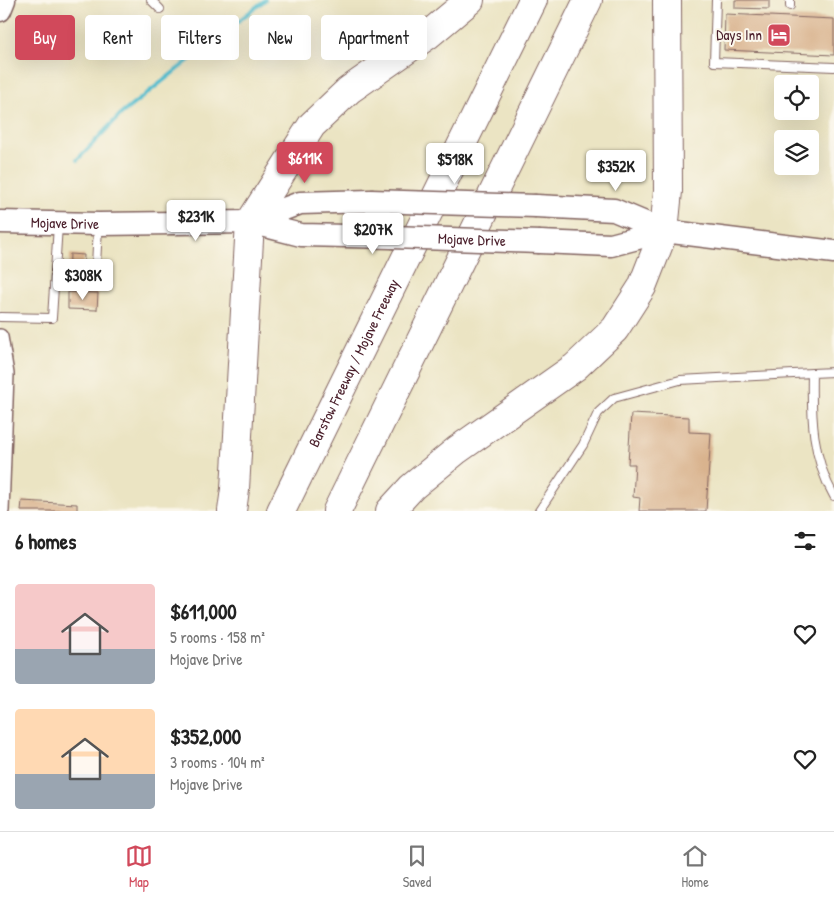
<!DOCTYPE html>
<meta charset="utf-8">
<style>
:root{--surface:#fff;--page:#f6f6f6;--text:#222;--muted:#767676;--line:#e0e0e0;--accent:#d1495b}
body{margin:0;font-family:"Patrick Hand",sans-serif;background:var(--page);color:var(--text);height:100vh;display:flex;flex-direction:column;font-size:19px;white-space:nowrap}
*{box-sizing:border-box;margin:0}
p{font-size:16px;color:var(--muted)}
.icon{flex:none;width:28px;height:28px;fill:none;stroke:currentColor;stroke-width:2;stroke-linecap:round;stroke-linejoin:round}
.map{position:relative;height:511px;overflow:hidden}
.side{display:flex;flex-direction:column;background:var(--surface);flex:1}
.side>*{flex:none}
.banner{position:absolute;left:15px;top:15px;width:500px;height:45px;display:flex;gap:10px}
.tools{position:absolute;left:774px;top:75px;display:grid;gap:10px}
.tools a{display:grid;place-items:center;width:45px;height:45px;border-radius:5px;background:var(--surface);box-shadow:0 5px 20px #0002;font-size:25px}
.price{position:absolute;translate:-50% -42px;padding:0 11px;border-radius:5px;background:#fff;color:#222;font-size:16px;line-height:32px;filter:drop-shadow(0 1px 2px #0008)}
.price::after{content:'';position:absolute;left:50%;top:30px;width:15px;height:11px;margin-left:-8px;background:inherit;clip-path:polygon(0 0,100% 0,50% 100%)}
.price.active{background:var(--accent);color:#fff}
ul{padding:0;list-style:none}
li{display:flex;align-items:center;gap:15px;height:125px;padding:0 15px}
li span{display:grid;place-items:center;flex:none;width:140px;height:100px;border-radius:5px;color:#555}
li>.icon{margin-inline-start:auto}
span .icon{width:60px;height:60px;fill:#fffc;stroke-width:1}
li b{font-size:21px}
h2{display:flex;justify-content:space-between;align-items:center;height:60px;padding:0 15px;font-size:21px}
.chip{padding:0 18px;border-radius:5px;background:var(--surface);box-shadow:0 5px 20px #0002;font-size:18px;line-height:45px}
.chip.active{background:var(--accent);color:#fff}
.dock{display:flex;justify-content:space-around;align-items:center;height:70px;border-top:1px solid var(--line);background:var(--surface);font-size:14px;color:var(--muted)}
.dock a{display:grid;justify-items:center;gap:2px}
.dock .active{color:var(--accent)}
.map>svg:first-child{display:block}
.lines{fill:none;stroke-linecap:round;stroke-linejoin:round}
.stream{stroke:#54becf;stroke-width:4}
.building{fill:#d9b38e}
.lane-casing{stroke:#826460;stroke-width:10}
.street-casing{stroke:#826460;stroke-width:18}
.secondary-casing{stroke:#826460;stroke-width:25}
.highway-casing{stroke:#826460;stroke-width:30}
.lane{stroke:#fff;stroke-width:8}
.street{stroke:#fff;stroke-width:15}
.secondary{stroke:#fff;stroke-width:22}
.highway{stroke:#fff;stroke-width:28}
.secondary-bridge-casing{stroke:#826460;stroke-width:25;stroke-linecap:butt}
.secondary-bridge{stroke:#fff;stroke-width:22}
.labels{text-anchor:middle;stroke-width:4;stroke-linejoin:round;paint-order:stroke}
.poi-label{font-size:15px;fill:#4a1f2b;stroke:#fbf7ec;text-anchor:end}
.street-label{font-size:15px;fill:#4a1f2b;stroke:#fbf7ec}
</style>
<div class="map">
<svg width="834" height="511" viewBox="0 0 834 511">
<rect width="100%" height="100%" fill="#fbf7ec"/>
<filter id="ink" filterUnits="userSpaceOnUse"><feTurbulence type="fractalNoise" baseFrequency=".02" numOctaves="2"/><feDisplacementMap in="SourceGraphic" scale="10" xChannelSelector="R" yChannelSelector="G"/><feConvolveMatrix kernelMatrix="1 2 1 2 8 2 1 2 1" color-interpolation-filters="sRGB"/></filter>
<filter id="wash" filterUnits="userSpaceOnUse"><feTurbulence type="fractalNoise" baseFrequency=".0096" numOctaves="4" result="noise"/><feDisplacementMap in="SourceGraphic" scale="20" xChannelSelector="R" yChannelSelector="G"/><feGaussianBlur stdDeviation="1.12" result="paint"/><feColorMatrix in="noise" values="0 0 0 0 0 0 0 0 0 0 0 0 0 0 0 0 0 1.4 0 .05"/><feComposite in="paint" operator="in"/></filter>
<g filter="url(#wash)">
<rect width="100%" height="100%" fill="#ebe4c3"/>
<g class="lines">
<path class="stream" d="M 77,160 L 121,114 L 265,0"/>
</g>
<g id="blocks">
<path class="building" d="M 735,0 L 769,0 L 769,9 L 735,8 Z
M 725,14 L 834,19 L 834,55 L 724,50 Z
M 70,254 L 84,255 L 83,281 L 69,281 Z
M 68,292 L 98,293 L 97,310 L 68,309 Z
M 631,414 L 689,417 L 689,432 L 711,433 L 706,511 L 639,511 L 640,498 L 633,497 L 635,464 L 628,464 Z
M 22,501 L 77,504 L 77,511 L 21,511 Z"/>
</g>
</g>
<g filter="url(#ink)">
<use href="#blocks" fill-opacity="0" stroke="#826460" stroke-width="1"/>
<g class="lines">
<g class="lane-casing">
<path id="lane" d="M 151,0 L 160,9
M 716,0 L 714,62 L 834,67
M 790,6 L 790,0
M 54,285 L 95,286 L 98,226
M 0,317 L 52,318 L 58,225
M 834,372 L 812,373 C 811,416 812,458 834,496
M 539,511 L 583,445 L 598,413 L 614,398 L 680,380 L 812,373"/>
</g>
<g class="street-casing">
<path id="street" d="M 0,337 L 6,374 L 1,511"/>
</g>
<g class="secondary-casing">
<g id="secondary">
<path d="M 0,10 L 4,0"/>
<path d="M 536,206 L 614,210 L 664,231 L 834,252"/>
<path id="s1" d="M 0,222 L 99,224 L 250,222 L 301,235 L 392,237"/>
<path d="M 250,222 L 300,203 L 371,201"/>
<path d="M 540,242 L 611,245 L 664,231"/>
</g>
</g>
<g class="highway-casing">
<g id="highway">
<path d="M 232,511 L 235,489 L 250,222 L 312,125 L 349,90 L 428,35 L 470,0"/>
<path id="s2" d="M 281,511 L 533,0"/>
<path d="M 337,511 L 588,0"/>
<path d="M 390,511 L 412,487 L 457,450 L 575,367 L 615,329 L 642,287 L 664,231 L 668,191 L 667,0"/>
</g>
</g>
<use href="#lane" class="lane"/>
<use href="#street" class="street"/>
<use href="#secondary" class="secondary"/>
<use href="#highway" class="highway"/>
<g class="secondary-bridge-casing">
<g id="secondary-bridge">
<path d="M 371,201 L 536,206"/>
<path id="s3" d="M 392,237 L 540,242"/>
</g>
</g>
<use href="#secondary-bridge" class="secondary-bridge"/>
</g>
</g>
<defs>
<g id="hotel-square" transform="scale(1.25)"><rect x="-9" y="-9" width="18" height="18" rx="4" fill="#d1495b" stroke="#fbf7ec"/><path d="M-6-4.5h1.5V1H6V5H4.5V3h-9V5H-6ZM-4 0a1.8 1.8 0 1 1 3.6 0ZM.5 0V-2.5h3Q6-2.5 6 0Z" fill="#fff"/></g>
</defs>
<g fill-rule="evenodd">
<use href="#hotel-square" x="779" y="35"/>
</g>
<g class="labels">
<g class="poi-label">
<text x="762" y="40">Days Inn</text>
</g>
<g class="street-label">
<text dy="5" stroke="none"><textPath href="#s1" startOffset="65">Mojave Drive</textPath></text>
<text dy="5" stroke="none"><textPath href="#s3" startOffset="80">Mojave Drive</textPath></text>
<text dy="5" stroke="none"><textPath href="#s2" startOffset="165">Barstow Freeway / Mojave Freeway</textPath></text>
</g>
</g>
</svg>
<div class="tools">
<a><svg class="icon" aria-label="locate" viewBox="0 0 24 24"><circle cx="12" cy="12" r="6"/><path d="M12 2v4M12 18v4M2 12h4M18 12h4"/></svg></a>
<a><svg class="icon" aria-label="layers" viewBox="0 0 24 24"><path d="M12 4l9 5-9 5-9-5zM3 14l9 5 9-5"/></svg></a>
</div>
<b class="price active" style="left:305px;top:184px">$611K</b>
<b class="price" style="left:455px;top:185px">$518K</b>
<b class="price" style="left:616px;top:192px">$352K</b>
<b class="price" style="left:196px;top:242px">$231K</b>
<b class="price" style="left:373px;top:255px">$207K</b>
<b class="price" style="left:83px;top:301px">$308K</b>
<div class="banner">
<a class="chip active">Buy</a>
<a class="chip">Rent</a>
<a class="chip">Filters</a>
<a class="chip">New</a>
<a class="chip">Apartment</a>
</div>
</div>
<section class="side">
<h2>6 homes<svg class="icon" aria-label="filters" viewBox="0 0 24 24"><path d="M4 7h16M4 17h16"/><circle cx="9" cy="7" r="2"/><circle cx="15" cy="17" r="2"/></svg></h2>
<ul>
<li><span style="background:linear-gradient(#f6c9c9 65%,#9aa5b1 0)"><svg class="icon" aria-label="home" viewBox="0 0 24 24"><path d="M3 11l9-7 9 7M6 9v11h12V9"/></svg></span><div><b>$611,000</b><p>5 rooms · 158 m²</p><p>Mojave Drive</p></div><svg class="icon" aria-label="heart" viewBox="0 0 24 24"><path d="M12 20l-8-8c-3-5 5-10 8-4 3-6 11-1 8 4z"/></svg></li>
<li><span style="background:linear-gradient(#ffd9b3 65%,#9aa5b1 0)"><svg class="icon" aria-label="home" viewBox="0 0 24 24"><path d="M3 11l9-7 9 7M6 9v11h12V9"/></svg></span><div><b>$352,000</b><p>3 rooms · 104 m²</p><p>Mojave Drive</p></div><svg class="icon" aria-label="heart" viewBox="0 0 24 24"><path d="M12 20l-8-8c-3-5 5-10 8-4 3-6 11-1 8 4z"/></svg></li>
</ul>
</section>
<nav class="dock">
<a class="active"><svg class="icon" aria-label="map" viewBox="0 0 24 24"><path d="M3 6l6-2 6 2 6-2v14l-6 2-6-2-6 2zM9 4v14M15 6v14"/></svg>Map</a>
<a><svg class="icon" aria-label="saved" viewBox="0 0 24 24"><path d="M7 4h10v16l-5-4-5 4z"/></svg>Saved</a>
<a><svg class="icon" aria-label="home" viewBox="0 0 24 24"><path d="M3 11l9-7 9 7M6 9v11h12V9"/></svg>Home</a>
</nav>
